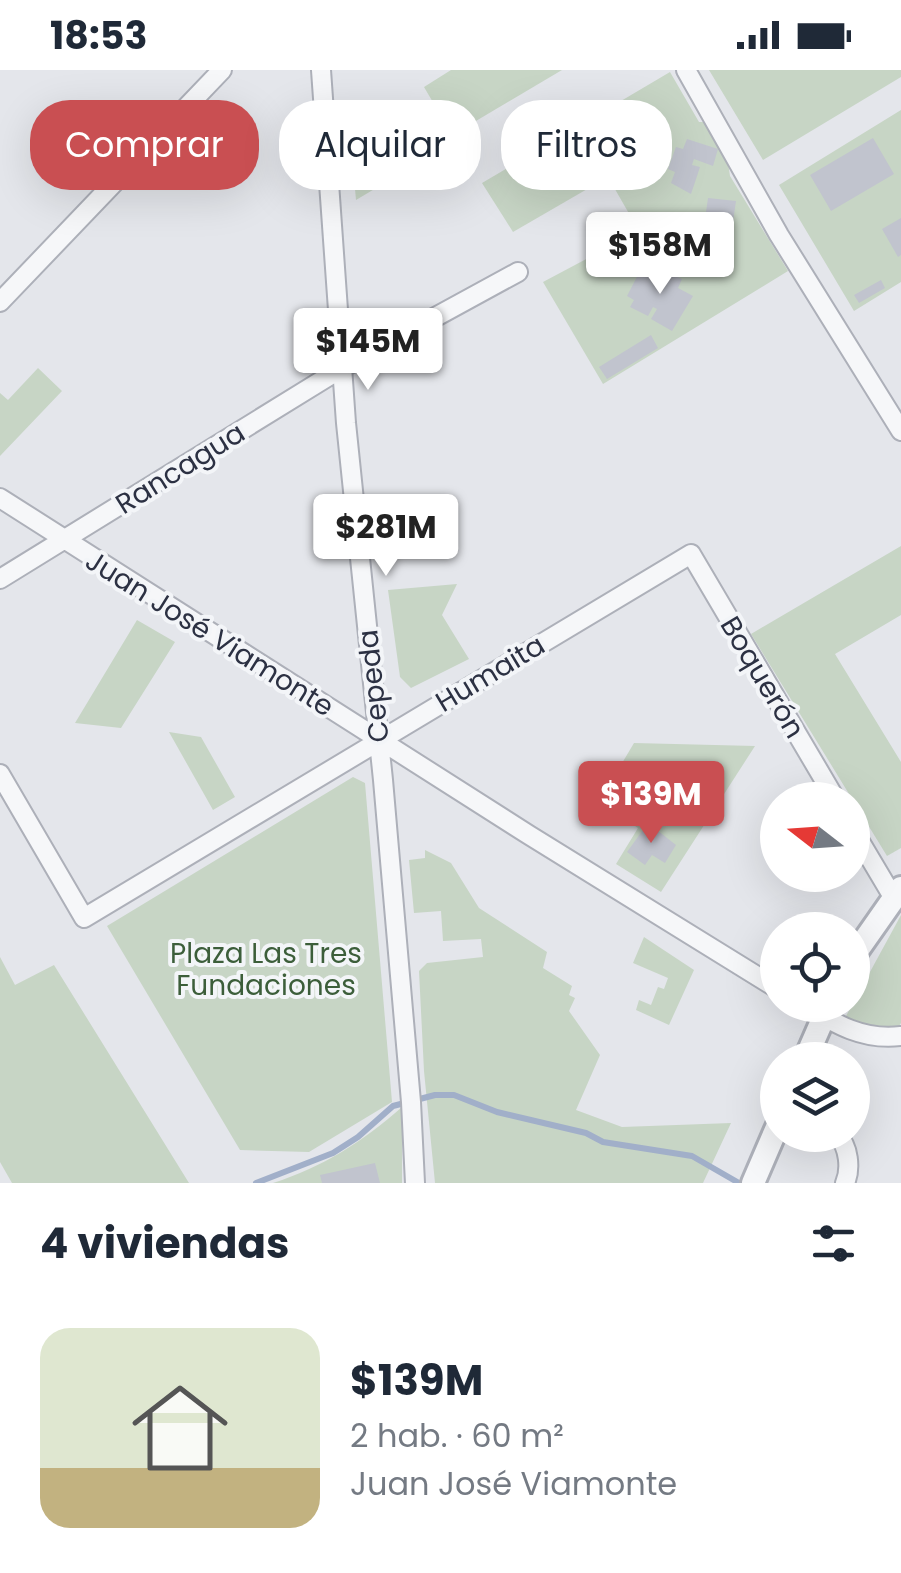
<!DOCTYPE html>
<html lang="es">
<meta charset="utf-8">
<style>
:root{--surface:#fff;--page:#f6f6f7;--text:#1f2937;--muted:#747a83;--line:#e0e1e3;--accent:#c94f52}
body{margin:0;font-family:Poppins,sans-serif;background:var(--page);color:var(--text);height:100vh;display:flex;flex-direction:column;font-size:38px;white-space:nowrap}
*{box-sizing:border-box;margin:0}
p{font-size:32px;color:var(--muted)}
.icon{flex:none;width:55px;height:55px;fill:none;stroke:currentColor;stroke-width:2;stroke-linecap:round;stroke-linejoin:round}
.map{position:relative;height:1113px;overflow:hidden}
.panel{display:flex;flex-direction:column;background:var(--surface);flex:1}
.panel>*{flex:none}
.top-card{position:absolute;left:30px;top:30px;width:842px;height:90px;display:flex;gap:20px}
.needle{width:65px;rotate:287deg}
.controls{position:absolute;left:760px;top:712px;display:grid;gap:20px}
.controls a{display:grid;place-items:center;width:110px;height:110px;border-radius:50%;background:var(--surface);box-shadow:0 10px 40px #0002;font-size:50px}
.price{position:absolute;translate:-50% -85px;padding:0 22px;border-radius:10px;background:#fff;color:#222;font-size:32px;line-height:65px;filter:drop-shadow(0 2px 5px #0008)}
.price::after{content:'';position:absolute;left:50%;top:60px;width:30px;height:22px;margin-left:-15px;background:inherit;clip-path:polygon(0 0,100% 0,50% 100%)}
.price.active{background:var(--accent);color:#fff}
ul{padding:0;list-style:none}
li{display:flex;align-items:center;gap:30px;height:250px;padding:0 40px}
li+li{border-top:2px solid var(--line)}
li span{display:grid;place-items:center;flex:none;width:280px;height:200px;border-radius:30px;color:#555}
li>.icon{margin-inline-start:auto}
span .icon{width:120px;height:120px;fill:#fffc;stroke-width:1}
li b{font-size:42px}
h2{display:flex;justify-content:space-between;align-items:center;height:120px;padding:0 40px;font-size:42px}
.chip{padding:0 35px;border-radius:40px;background:var(--surface);box-shadow:0 10px 40px #0002;font-size:35px;line-height:90px}
.chip.active{background:var(--accent);color:#fff}
.status{display:flex;justify-content:space-between;align-items:center;height:70px;padding:0 50px;background:var(--surface);direction:ltr}
.status svg{height:28px;fill:currentColor}
.map>svg:first-child{display:block}
.green{fill:#c7d5c5}
.lines{fill:none;stroke-linecap:round;stroke-linejoin:round}
.stream{stroke:#a1afc9;stroke-width:6}
.building{fill:#c1c4ce}
.minor-casing{stroke:#adb0b9;stroke-width:22}
.tertiary-casing{stroke:#adb0b9;stroke-width:28}
.minor{stroke:#f6f7f9;stroke-width:18}
.tertiary{stroke:#f6f7f9;stroke-width:22}
.labels{text-anchor:middle;stroke-width:8;stroke-linejoin:round;paint-order:stroke}
.street-label{font-size:28px;fill:#2c3143;stroke:#f3f5f8}
.park-label{font-size:28px;fill:#3c5e3a;stroke:#f3f5f8}
</style>
<div class="status"><b>18:53</b><svg viewBox="0 0 49 12"><path d="M0 12V9h3v3zM5 12V6h3v6zM10 12V3h3v9zM15 12V0h3v12zM26 1h20v11H26zM47 4h2v5h-2z"/></svg></div>
<div class="map">
<svg width="901" height="1113" viewBox="0 0 901 1113">
<rect width="100%" height="100%" fill="#e4e6eb"/>
<path class="green" d="M 451,0 L 562,0 L 454,64 L 457,70 L 356,130 L 353,97 L 441,46 L 424,17 Z
M 709,0 L 901,0 L 901,7 L 763,90 Z
M 670,2 L 699,52 L 705,52 L 728,93 L 730,106 L 788,201 L 603,314 L 543,212 L 639,161 L 608,107 L 513,162 L 482,113 Z
M 901,40 L 901,212 L 854,241 L 779,115 Z
M 38,298 L 62,321 L 0,386 L 0,323 L 8,330 Z
M 901,476 L 901,545 L 835,584 L 901,692 L 901,778 L 887,786 L 751,564 Z
M 457,514 L 442,545 L 469,589 L 411,618 L 400,607 L 388,520 Z
M 137,550 L 175,572 L 121,658 L 75,653 Z
M 169,662 L 201,667 L 235,727 L 213,740 Z
M 634,673 L 755,676 L 661,822 L 616,794 L 638,758 L 607,737 L 600,747 L 593,742 Z
M 353,707 L 365,713 L 392,1032 L 309,1082 L 240,1080 L 107,856 Z
M 425,780 L 451,793 L 479,838 L 547,882 L 543,898 L 572,916 L 569,925 L 575,928 L 569,941 L 600,985 L 576,1040 L 622,1057 L 731,1053 L 703,1113 L 435,1113 L 424,1001 L 419,901 L 427,893 L 483,887 L 481,869 L 443,871 L 441,841 L 414,843 L 409,790 L 425,788 Z
M 901,845 L 901,953 L 899,956 L 867,961 L 846,946 Z
M 644,867 L 694,900 L 669,955 L 636,940 L 639,930 L 651,935 L 658,917 L 664,919 L 668,908 L 633,893 Z
M 0,887 L 15,915 L 54,895 L 189,1113 L 12,1113 L 0,1092 Z
M 402,1037 L 402,1113 L 273,1113 C 323,1097 362,1072 402,1037 Z"/>
<g class="lines">
<path class="stream" d="M 256,1113 L 333,1083 L 358,1067 L 393,1036 L 435,1025 L 454,1025 L 497,1042 L 586,1063 L 603,1072 L 692,1086 L 739,1113"/>
</g>
<path class="building" d="M 873,68 L 894,104 L 831,141 L 810,105 Z
M 687,69 L 718,79 L 713,96 L 694,89 L 692,95 L 700,97 L 691,124 L 671,113 L 675,102 L 668,99 L 676,77 L 683,79 Z
M 708,128 L 736,131 L 733,152 L 705,149 Z
M 901,148 L 901,185 L 898,187 L 882,159 Z
M 641,199 L 648,203 L 650,200 L 663,206 L 665,201 L 682,209 L 678,218 L 693,226 L 672,261 L 651,249 L 657,239 L 653,237 L 648,246 L 630,237 L 634,230 L 627,226 Z
M 881,210 L 885,218 L 859,233 L 854,225 Z
M 651,265 L 658,278 L 607,309 L 599,297 Z
M 648,753 L 676,775 L 665,793 L 652,785 L 645,795 L 627,782 Z
M 375,1093 L 380,1113 L 322,1113 L 320,1105 Z"/>
<g class="lines">
<g class="minor-casing">
<path id="minor" d="M 321,0 L 346,353 L 383,710 L 411,1032 L 415,1113
M 686,0 L 779,165 L 901,361
M 0,232 L 222,0
M 0,428 L 529,765 L 778,919
M 0,509 L 342,298 L 518,202
M 0,704 L 84,848 L 691,484 L 836,730
M 852,758 L 893,827
M 804,935 C 835,954 864,971 901,966
M 837,1065 C 849,1076 851,1099 845,1113"/>
</g>
<g class="tertiary-casing">
<path id="tertiary" d="M 852,888 L 901,818
M 805,990 L 829,935
M 753,1113 L 778,1055"/>
</g>
<use href="#minor" class="minor"/>
<use href="#tertiary" class="tertiary"/>
</g>
<g class="labels">
<g class="street-label">
<text transform="translate(180 398) rotate(-32)" y="10">Rancagua</text>
<text transform="translate(210 563) rotate(32)" y="10">Juan José Viamonte</text>
<text transform="translate(490 603) rotate(-31)" y="10">Humaita</text>
<text transform="translate(763 607) rotate(59)" y="10">Boquerón</text>
<text transform="translate(373 616) rotate(-96)" y="10">Cepeda</text>
</g>
<g class="park-label">
<text x="266" y="893">Plaza Las Tres<tspan x="266" dy="32">Fundaciones</tspan></text>
</g>
</g>
</svg>
<div class="controls">
<a><svg class="needle" viewBox="-14 -14 28 28"><path d="M0-13l5 13h-10z" fill="#e53935"/><path d="M0 13l5-13h-10z" fill="#747a83"/></svg></a>
<a><svg class="icon" aria-label="locate" viewBox="0 0 24 24"><circle cx="12" cy="12" r="6"/><path d="M12 2v4M12 18v4M2 12h4M18 12h4"/></svg></a>
<a><svg class="icon" aria-label="layers" viewBox="0 0 24 24"><path d="M12 4l9 5-9 5-9-5zM3 14l9 5 9-5"/></svg></a>
</div>
<b class="price" style="left:660px;top:227px">$158M</b>
<b class="price" style="left:368px;top:323px">$145M</b>
<b class="price" style="left:386px;top:509px">$281M</b>
<b class="price active" style="left:651px;top:776px">$139M</b>
<div class="top-card">
<a class="chip active">Comprar</a>
<a class="chip">Alquilar</a>
<a class="chip">Filtros</a>
</div>
</div>
<section class="panel">
<h2>4 viviendas<svg class="icon" aria-label="filters" viewBox="0 0 24 24"><path d="M4 7h16M4 17h16"/><circle cx="9" cy="7" r="2"/><circle cx="15" cy="17" r="2"/></svg></h2>
<ul>
<li><span style="background:linear-gradient(#dfe7d0 70%,#c2b280 0)"><svg class="icon" aria-label="home" viewBox="0 0 24 24"><path d="M3 11l9-7 9 7M6 9v11h12V9"/></svg></span><div><b>$139M</b><p>2 hab. · 60 m²</p><p>Juan José Viamonte</p></div></li>
</ul>
</section>
